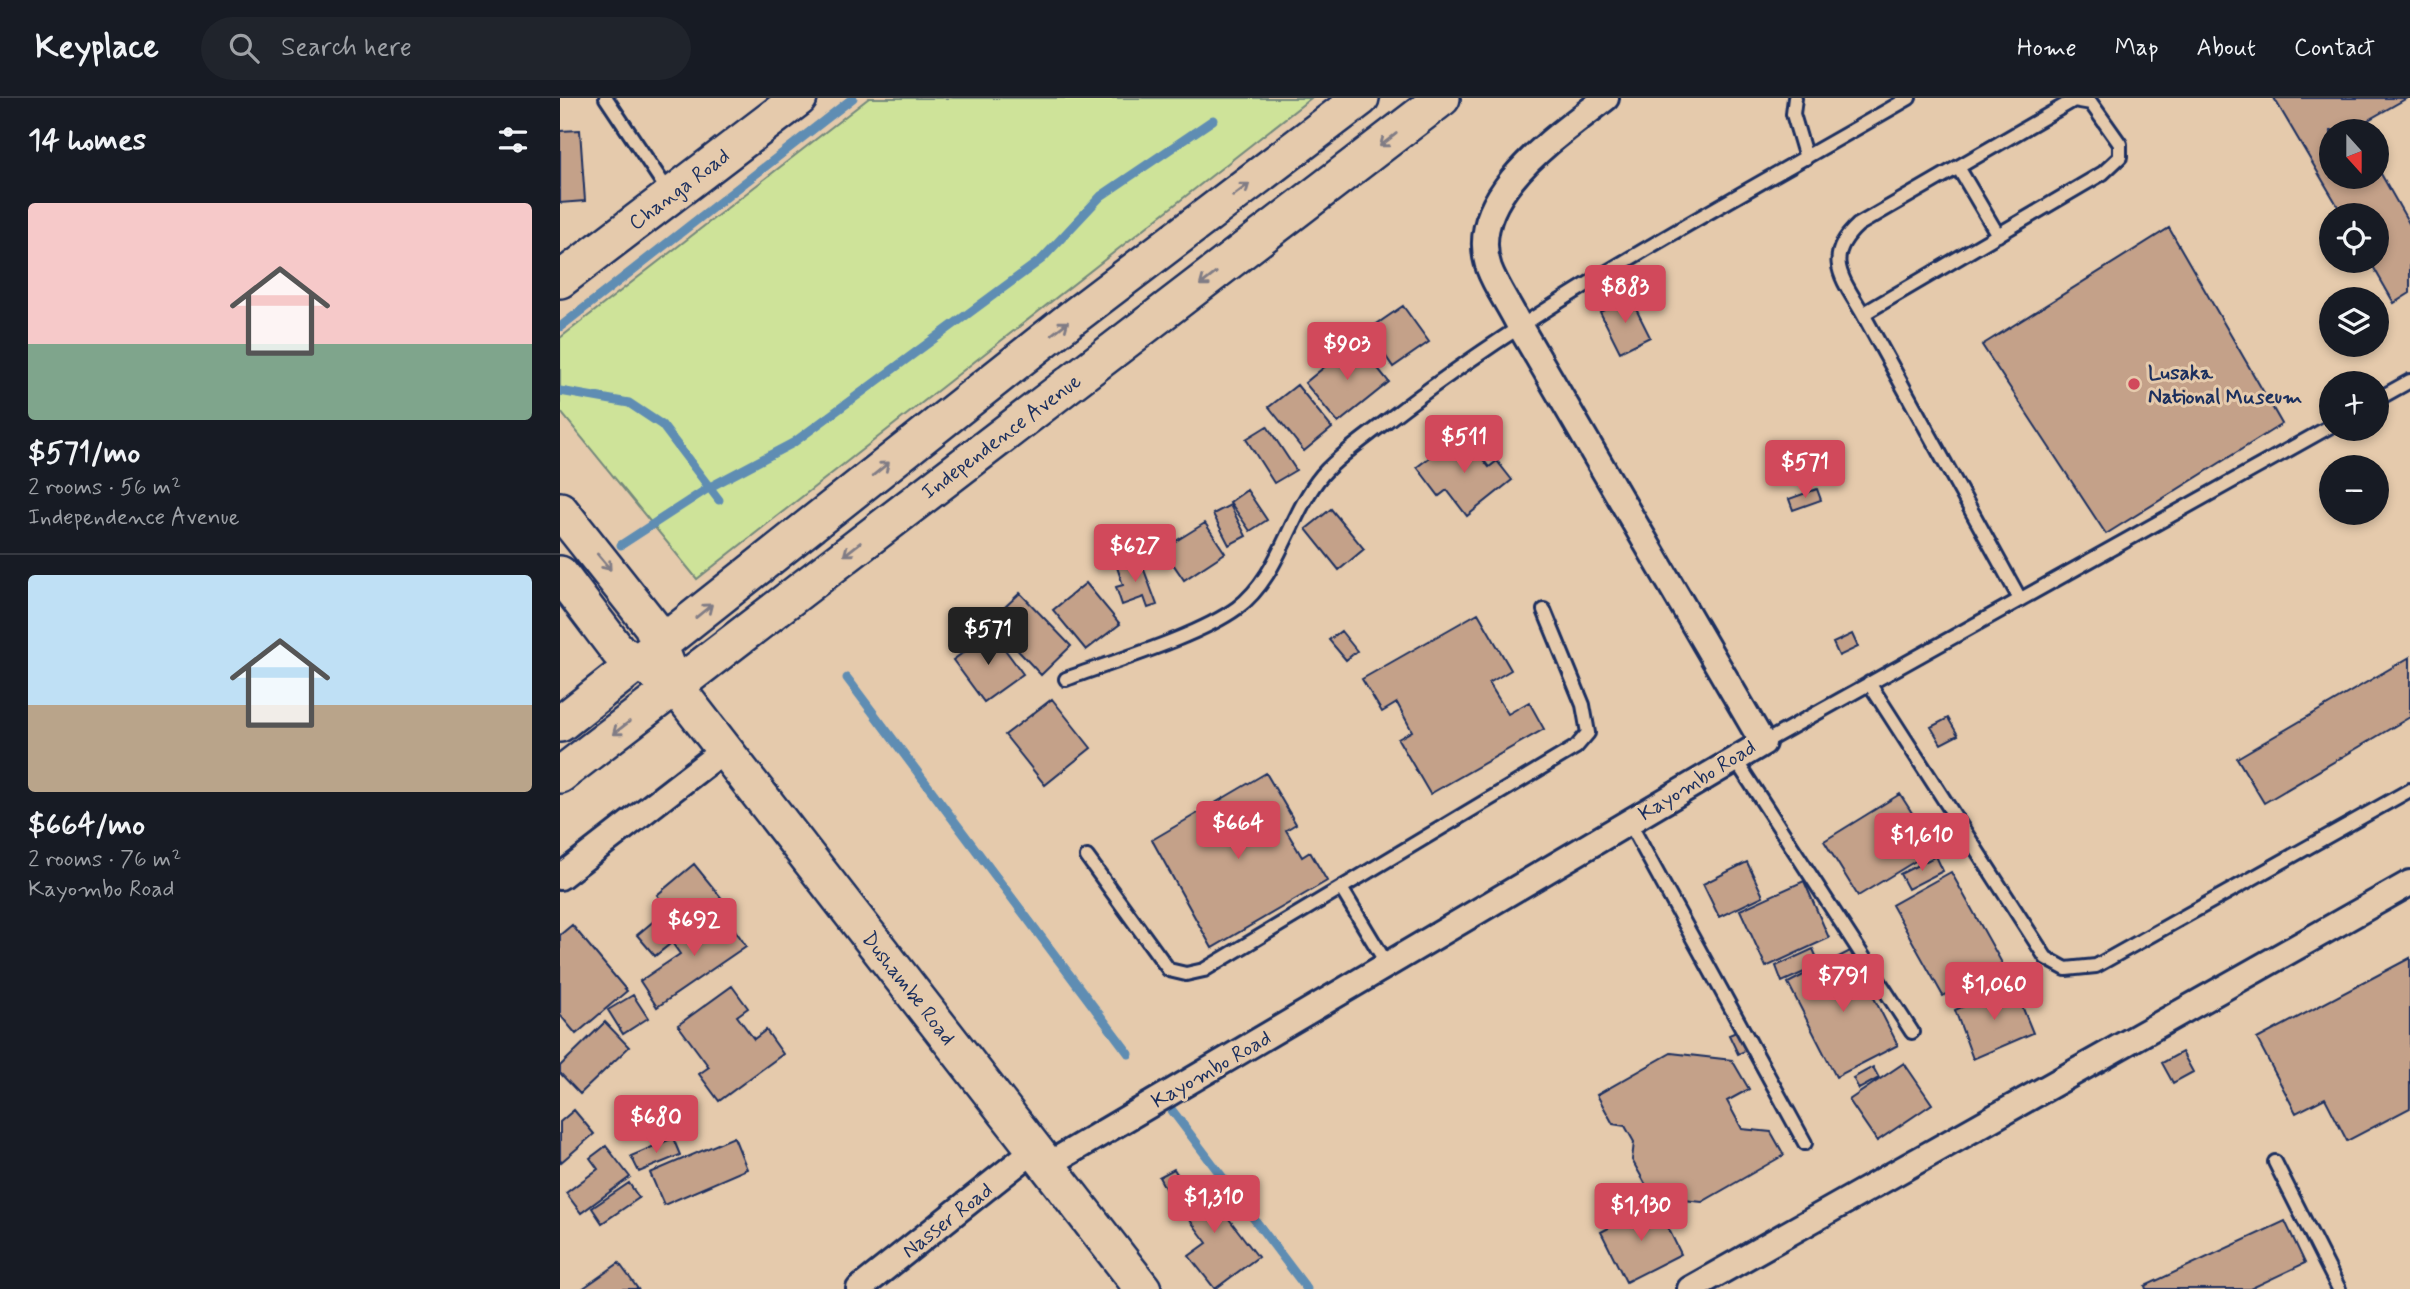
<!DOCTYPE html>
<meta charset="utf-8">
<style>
:root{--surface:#171b24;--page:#20242c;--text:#f1f3f6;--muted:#9ea1a6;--line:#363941;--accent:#d1495b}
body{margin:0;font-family:Mynerve,sans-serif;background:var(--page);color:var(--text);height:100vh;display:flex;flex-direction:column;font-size:26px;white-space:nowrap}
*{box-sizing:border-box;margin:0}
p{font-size:23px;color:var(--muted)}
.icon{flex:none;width:38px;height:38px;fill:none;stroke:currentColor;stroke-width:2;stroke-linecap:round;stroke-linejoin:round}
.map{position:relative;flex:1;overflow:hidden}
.panel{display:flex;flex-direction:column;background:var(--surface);width:560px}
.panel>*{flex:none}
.needle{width:46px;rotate:159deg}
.buttons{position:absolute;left:1759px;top:21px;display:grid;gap:14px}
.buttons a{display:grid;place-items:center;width:70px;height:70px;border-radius:50%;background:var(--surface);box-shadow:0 4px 10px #0003;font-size:35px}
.price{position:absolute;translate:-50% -60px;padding:0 16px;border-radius:7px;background:var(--accent);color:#fff;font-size:23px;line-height:46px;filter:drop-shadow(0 2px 4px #0008)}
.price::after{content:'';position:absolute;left:50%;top:42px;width:21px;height:16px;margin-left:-10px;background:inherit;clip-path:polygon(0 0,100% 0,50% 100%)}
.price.selected{background:#222;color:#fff}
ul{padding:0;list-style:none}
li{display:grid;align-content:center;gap:14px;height:371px;padding:0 28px}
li+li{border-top:2px solid var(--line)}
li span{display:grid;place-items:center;height:217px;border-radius:7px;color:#555}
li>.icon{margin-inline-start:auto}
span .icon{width:126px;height:126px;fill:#fffc;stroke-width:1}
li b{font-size:30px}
h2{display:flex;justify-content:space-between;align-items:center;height:84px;padding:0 28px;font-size:30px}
header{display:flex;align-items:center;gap:42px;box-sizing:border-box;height:98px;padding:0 35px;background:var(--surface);border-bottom:2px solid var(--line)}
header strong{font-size:33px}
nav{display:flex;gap:38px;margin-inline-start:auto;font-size:24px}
.search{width:490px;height:63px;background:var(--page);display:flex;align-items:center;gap:18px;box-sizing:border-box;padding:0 24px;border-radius:38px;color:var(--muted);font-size:26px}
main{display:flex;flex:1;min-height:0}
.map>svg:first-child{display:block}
.green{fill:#cee399;stroke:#74897c;stroke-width:2}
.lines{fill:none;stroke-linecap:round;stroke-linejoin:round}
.stream{stroke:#5e8db3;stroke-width:9}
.building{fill:#c4a189;stroke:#1b2f5e;stroke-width:2}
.lane-casing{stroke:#1b2f5e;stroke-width:18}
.street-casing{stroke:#1b2f5e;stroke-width:30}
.secondary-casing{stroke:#1b2f5e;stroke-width:40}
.lane{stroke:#e5caac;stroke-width:12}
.street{stroke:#e5caac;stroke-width:24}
.secondary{stroke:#e5caac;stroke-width:35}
.oneway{stroke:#807c85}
.poi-dot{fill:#d1495b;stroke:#e5caac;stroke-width:2.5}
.labels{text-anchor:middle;stroke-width:6;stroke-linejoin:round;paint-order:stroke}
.street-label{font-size:21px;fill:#1b2f5e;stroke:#e5caac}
.poi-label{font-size:21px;font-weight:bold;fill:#1b2f5e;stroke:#e5caac;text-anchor:start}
</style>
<header>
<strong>Keyplace</strong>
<div class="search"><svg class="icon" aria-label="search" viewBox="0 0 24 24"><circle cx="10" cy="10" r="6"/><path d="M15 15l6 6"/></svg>Search here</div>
<nav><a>Home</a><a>Map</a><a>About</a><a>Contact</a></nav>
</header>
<main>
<section class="panel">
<h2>14 homes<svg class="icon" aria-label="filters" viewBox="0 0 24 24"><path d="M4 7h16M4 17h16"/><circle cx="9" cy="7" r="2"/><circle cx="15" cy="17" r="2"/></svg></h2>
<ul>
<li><span style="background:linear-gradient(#f6c9c9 65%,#7fa58c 0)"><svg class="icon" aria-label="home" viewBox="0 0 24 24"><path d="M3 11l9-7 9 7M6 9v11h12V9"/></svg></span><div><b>$571/mo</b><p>2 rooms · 56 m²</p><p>Independence Avenue</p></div></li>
<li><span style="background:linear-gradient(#bfe0f5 60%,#b9a48a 0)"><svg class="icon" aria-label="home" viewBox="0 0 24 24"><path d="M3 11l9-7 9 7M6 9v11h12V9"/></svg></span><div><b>$664/mo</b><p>2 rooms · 76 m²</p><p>Kayombo Road</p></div></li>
</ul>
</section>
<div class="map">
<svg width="1850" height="1191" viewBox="0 0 1850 1191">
<rect width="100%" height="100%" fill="#e5caac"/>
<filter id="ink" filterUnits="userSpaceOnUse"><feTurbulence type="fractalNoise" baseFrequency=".0143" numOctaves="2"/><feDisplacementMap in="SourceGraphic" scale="14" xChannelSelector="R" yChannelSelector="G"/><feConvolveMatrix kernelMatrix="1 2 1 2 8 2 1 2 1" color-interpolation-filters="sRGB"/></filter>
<g filter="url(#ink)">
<path class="green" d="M 309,0 L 751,0 L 137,481 L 0,313 L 0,240 Z"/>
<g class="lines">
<path class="stream" d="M 0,229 L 293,0
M 0,293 L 69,305 L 102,327 L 159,402
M 61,447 L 150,389 L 233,345 L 482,161 L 541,98 L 653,22
M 287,580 L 569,956
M 611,1011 L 747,1191"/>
</g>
<path class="building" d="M 1714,0 L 1847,0 L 1796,29 L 1798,33 L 1771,33 L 1771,79 L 1816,79 L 1816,67 L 1850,127 L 1850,195 L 1834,205 L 1810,163 L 1816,163 L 1816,117 L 1783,117 Z
M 20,32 L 25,103 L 0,105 L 0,33 Z
M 1609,130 L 1722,326 L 1546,436 L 1422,247 Z
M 1070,199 L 1090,239 L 1060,254 L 1040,214 Z
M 843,208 L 869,244 L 833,269 L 808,232 Z
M 796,243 L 829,284 L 778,325 L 745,285 Z
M 737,287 L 772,330 L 744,353 L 709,309 Z
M 707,328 L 736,372 L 714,385 L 686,341 Z
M 902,335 L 929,369 L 937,363 L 952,382 L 907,418 L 887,392 L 879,398 L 857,369 Z
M 1257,391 L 1261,402 L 1233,412 L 1229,401 Z
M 687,392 L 707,422 L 690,433 L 670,404 Z
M 670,407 L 686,438 L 669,447 L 653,416 Z
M 771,411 L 804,451 L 779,472 L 746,431 Z
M 645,425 L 665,455 L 624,482 L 603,451 Z
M 580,461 L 597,507 L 588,510 L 584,499 L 562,507 L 556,489 L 563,487 L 557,469 Z
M 526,485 L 560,526 L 526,552 L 493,512 Z
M 460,495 L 511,548 L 481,577 L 430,523 Z
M 918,515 L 951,572 L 929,585 L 948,616 L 969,604 L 984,631 L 870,696 L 838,641 L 852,633 L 837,605 L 822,614 L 802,581 Z
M 781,533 L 797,553 L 786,562 L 769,542 Z
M 432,534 L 463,576 L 424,604 L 393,562 Z
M 1292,536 L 1298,549 L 1279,558 L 1273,545 Z
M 1850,559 L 1850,619 L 1704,705 L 1677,660 Z
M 492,601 L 531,650 L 485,687 L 445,637 Z
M 1388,620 L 1398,637 L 1381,646 L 1371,629 Z
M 706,675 L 736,726 L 726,732 L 742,759 L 750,754 L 767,783 L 652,850 L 592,742 Z
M 1340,696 L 1375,751 L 1298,798 L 1264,743 Z
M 1376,758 L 1383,773 L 1348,791 L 1340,776 Z
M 1187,764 L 1203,798 L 1159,819 L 1143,786 Z
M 134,766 L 164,803 L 95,858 L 77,837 L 108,811 L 97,797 Z
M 1391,774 L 1442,865 L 1383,898 L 1332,807 Z
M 1244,783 L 1269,840 L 1206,869 L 1180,812 Z
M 162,813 L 186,848 L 97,909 L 80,883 L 120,856 L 113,846 Z
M 12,827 L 67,893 L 16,936 L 0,917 L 0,837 Z
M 1253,851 L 1260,867 L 1222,884 L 1216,868 Z
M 1290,853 L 1338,947 L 1276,979 L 1228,885 Z
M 1850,860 L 1850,1010 L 1787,1043 L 1765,1000 L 1736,1015 L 1697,941 Z
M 1453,886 L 1473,935 L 1413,961 L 1395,912 Z
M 172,888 L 188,910 L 177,918 L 194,941 L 206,932 L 223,956 L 159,1003 L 139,976 L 149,969 L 118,927 Z
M 73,897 L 88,920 L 63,936 L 48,912 Z
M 45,924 L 69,949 L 20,996 L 0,975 L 0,968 Z
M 1181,932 L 1190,951 L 1178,956 L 1169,937 Z
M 1622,954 L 1633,974 L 1613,985 L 1602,965 Z
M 1111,955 L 1172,962 L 1189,991 L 1167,1003 L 1182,1031 L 1211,1034 L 1224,1057 L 1142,1104 L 1105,1100 L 1096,1105 L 1072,1062 L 1074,1044 L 1065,1028 L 1053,1026 L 1037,997 Z
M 1344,965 L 1372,1006 L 1317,1043 L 1289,1002 Z
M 1313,969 L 1319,980 L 1299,991 L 1293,980 Z
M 14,1012 L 34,1036 L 0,1065 L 0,1024 Z
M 174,1039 L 187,1071 L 104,1107 L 90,1075 Z
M 113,1040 L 120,1057 L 79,1074 L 71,1058 Z
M 46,1048 L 70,1079 L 21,1115 L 6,1095 L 38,1071 L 30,1060 Z
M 614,1071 L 624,1087 L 608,1096 L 599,1079 Z
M 637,1079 L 698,1159 L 655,1191 L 629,1158 L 647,1145 L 612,1098 Z
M 69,1085 L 79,1100 L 42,1125 L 32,1110 Z
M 1096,1105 L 1121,1156 L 1066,1184 L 1041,1134 Z
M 1725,1123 L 1745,1165 L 1690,1191 L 1586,1191 L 1585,1188 Z
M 59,1165 L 78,1191 L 22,1191 Z"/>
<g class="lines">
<g class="lane-casing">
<path id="lane" d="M 46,0 L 110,96
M 1235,0 L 1233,16 L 1246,60
M 1398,69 L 1438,137
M 1303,216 L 1543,75 L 1560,59 L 1560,46 L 1531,5 L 1514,2 L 1298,127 C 1262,160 1283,181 1303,216 L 1460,501
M 1816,302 L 1850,283
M 506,581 C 555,563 637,539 677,510 C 720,478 728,418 762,377 C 780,356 821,328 844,310 C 1001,191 1179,99 1349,0
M 1309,585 L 1486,860 L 1506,871 L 1536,868 L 1850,692
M 1203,645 L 1771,328
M 1175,661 L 1352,934
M 1069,724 L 1245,1045
M 527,759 L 609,872 L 626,876 L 644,872 L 1016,649 L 1028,635 L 1023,607 L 984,512
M 781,790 L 828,868
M 1715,1064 L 1779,1191"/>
</g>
<g class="street-casing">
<path id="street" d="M 0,779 L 164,652
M 486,1068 L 1203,645 L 959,227 C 950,208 936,189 929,170 C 904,98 999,37 1046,0
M 299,1191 L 474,1052
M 1130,1191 L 1850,785"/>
</g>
<g class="secondary-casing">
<path id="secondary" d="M 0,182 L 239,0
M 0,412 L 92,528 L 115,588 L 583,1191
M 0,476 L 59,554 L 97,576
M 0,626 L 512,220 L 801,0
M 0,677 L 882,0"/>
</g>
<use href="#lane" class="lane"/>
<use href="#street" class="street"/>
<use href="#secondary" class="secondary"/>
</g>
<defs><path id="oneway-shaft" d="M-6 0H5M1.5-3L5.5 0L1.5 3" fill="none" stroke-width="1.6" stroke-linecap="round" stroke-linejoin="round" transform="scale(1.75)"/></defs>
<g class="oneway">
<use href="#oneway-shaft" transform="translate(828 42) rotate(142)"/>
<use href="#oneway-shaft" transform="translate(681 92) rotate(-37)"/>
<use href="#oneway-shaft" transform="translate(648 181) rotate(142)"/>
<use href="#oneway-shaft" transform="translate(500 230) rotate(-38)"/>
<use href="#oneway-shaft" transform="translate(321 371) rotate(-39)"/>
<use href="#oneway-shaft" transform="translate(292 451) rotate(142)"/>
<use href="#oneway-shaft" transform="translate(44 464) rotate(50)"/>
<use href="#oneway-shaft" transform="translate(144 513) rotate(-39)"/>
<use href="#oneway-shaft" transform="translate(61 630) rotate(142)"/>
</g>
</g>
<circle class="poi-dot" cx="1574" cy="286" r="7"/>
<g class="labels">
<g class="street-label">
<text transform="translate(119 91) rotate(-37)" y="7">Changa Road</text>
<text transform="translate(441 338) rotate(-37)" y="7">Independence Avenue</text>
<text transform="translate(1137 682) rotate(-32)" y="7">Kayombo Road</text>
<text transform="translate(349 890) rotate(52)" y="7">Dushambe Road</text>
<text transform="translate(651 971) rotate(-30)" y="7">Kayombo Road</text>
<text transform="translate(387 1122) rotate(-38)" y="7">Nasser Road</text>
</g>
<g class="poi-label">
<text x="1588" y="281">Lusaka<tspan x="1588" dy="24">National Museum</tspan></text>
</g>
</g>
</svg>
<div class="buttons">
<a><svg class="needle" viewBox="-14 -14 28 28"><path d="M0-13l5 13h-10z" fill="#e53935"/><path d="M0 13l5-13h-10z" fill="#9ea1a6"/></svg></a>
<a><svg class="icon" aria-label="locate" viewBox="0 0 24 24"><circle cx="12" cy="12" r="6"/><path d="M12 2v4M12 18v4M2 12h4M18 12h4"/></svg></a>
<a><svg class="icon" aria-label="layers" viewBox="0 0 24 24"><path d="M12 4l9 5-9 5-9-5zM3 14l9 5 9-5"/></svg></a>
<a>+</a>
<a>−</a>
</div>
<b class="price" style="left:1065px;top:227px">$883</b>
<b class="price" style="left:787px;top:284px">$903</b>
<b class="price" style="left:904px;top:377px">$511</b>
<b class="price" style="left:1245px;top:402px">$571</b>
<b class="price" style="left:575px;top:486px">$627</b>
<b class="price selected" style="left:428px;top:569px">$571</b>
<b class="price" style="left:678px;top:763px">$664</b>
<b class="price" style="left:1362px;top:775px">$1,610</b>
<b class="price" style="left:134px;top:860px">$692</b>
<b class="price" style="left:1283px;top:916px">$791</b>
<b class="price" style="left:1434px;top:924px">$1,060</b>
<b class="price" style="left:96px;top:1057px">$680</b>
<b class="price" style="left:654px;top:1137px">$1,310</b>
<b class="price" style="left:1081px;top:1145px">$1,130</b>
</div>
</main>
